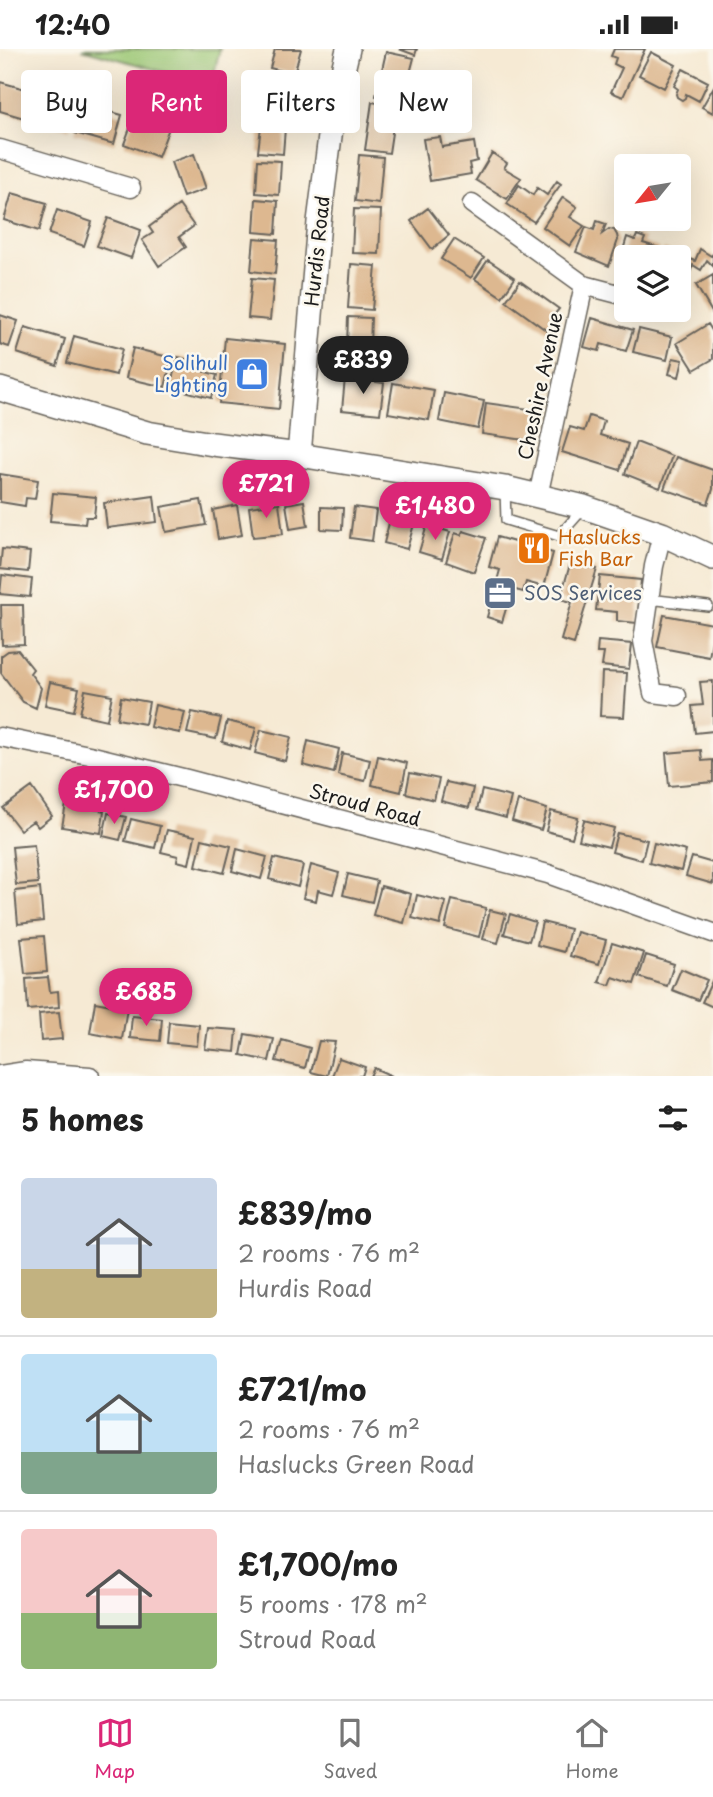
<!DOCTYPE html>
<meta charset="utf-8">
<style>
:root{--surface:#fff;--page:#f2f2f2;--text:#222;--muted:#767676;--line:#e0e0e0;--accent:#db2777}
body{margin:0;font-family:"Playpen Sans",sans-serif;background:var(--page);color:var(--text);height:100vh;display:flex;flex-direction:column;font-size:26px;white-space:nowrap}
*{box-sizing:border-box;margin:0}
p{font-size:23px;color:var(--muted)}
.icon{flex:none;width:38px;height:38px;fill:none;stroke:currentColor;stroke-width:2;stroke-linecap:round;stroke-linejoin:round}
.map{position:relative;height:1027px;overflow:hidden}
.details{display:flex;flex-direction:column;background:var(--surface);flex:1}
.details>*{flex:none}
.hud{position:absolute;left:21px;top:21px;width:672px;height:63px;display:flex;gap:14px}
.needle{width:46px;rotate:240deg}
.fabs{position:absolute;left:614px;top:105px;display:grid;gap:14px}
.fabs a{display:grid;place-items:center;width:77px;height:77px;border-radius:7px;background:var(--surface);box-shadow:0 7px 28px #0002;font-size:35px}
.price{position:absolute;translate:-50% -60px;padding:0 16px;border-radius:24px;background:var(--accent);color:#fff;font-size:23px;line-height:46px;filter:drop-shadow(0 2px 4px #0008)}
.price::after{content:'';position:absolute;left:50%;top:42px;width:21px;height:16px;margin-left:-10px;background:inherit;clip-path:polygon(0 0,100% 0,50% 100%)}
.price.active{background:#222;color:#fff}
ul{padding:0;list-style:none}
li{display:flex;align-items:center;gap:21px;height:175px;padding:0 21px}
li+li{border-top:2px solid var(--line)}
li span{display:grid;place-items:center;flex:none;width:196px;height:140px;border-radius:7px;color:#555}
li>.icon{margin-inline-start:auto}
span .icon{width:84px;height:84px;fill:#fffc;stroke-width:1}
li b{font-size:30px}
h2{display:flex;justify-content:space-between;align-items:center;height:84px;padding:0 21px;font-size:30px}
.chip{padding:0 24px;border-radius:7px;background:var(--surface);box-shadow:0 7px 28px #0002;font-size:24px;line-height:63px}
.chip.active{background:var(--accent);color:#fff}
.status{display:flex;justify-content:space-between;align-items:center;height:49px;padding:0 35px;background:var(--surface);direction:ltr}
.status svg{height:19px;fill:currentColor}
.tab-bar{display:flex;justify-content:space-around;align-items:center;height:98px;border-top:2px solid var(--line);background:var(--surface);font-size:19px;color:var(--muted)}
.tab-bar a{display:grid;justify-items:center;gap:4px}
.tab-bar .active{color:var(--accent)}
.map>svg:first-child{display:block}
.green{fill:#9bc775;stroke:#5c7248;stroke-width:2}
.building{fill:#ddb890}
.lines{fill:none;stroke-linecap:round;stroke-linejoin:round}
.service-casing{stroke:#68645c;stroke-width:12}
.minor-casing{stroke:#68645c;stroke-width:21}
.tertiary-casing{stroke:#68645c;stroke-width:26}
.service{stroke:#fff;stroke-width:9}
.minor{stroke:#fff;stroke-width:18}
.tertiary{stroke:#fff;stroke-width:23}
.labels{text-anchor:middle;stroke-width:5;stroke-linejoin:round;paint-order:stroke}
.street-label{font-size:19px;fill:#1c1c1c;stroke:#fbf7ec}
.shop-label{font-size:19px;fill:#366cbe;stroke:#fbf7ec;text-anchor:end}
.food-label{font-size:19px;fill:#c56008;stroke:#fbf7ec;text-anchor:start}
.service-label{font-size:19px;fill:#4e5e75;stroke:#fbf7ec;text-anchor:start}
</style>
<div class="status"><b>12:40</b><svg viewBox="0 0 49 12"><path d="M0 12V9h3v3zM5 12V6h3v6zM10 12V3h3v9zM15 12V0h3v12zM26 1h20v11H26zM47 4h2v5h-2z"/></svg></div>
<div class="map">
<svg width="713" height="1027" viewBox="0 0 713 1027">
<rect width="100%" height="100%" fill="#fbf7ec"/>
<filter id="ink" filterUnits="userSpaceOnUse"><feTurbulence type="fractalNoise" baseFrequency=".0143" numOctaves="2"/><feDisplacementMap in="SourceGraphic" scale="14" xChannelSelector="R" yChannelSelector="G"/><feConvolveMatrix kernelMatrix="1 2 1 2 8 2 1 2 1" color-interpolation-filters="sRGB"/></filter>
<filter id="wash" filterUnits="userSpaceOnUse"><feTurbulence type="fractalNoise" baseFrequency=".00686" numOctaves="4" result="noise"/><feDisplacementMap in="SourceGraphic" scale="28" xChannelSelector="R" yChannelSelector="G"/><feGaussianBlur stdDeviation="1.57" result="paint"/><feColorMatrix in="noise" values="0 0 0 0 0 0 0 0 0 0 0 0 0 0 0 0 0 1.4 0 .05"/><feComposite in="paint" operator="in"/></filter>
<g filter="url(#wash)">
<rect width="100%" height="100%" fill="#f6ead4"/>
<path class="green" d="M 82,0 L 220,0 L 211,36 Z"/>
<g id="blocks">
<path class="building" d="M 275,0 L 301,0 L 294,25 L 270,19 Z
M 399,0 L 417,0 L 415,6 Z
M 614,0 L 645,0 L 623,48 L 611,43 L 622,19 L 614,15 L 616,9 L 611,7 Z
M 386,3 L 414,9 L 408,32 L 401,31 L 396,52 L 376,47 Z
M 651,3 L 676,16 L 664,39 L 639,26 Z
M 683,20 L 708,33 L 699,52 L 686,45 L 685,49 L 682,51 L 677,48 L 676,45 L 678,40 L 674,37 Z
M 268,27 L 291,32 L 282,72 L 260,67 Z
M 0,33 L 32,42 L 24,69 L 0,62 Z
M 713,39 L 713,64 L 702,58 Z
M 41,43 L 76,54 L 69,80 L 33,70 Z
M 372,53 L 396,57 L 389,104 L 365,101 Z
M 83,55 L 122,66 L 114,95 L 75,84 Z
M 135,66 L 169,79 L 158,108 L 124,95 Z
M 261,77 L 285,79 L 283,105 L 258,103 Z
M 440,88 L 442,98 L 474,93 L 477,112 L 469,114 L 471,125 L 430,132 L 423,90 Z
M 492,104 L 507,114 L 504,119 L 521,129 L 507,150 L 476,131 Z
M 194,105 L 206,140 L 183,148 L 171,113 Z
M 359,106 L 383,108 L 379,155 L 355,152 Z
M 258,111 L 281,112 L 279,146 L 256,144 Z
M 557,132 L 561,135 L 534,173 L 507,155 L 519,136 L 533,146 L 537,139 L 547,146 Z
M 12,144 L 47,154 L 39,182 L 4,171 Z
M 563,148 L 577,158 L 570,168 L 584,177 L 570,197 L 543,178 Z
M 256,150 L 278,152 L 276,185 L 254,183 Z
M 179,156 L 194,177 L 179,188 L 186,198 L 159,217 L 142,191 L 153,184 L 149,178 Z
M 428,159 L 449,186 L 432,200 L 411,172 Z
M 354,160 L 381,161 L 379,205 L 352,204 Z
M 57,161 L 92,173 L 84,197 L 49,185 Z
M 108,169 L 141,181 L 131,209 L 97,197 Z
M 597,172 L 606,175 L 602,185 L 609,180 L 614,181 L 617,186 L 618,191 L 609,217 L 576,203 L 586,178 L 594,181 Z
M 637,186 L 645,189 L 643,194 L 659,199 L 656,208 L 626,208 L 626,221 L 618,218 L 627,188 L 635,191 Z
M 254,189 L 278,191 L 275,225 L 251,222 Z
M 454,190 L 484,209 L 471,229 L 441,210 Z
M 664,200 L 695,212 L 700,200 L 711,207 L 713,205 L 713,217 L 707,211 L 701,221 L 693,216 L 685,236 L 679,234 L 679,208 L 661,208 Z
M 488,211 L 515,229 L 502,248 L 475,230 Z
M 351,215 L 376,217 L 372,261 L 348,259 Z
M 713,226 L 713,265 L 696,236 Z
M 252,229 L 274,231 L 270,271 L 248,269 Z
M 520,232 L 559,260 L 554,266 L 560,270 L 550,284 L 506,252 Z
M 0,266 L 18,272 L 9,298 L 0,295 Z
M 348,268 L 371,269 L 370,298 L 347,296 Z
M 592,269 L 633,281 L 626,302 L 601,295 L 599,302 L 584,298 Z
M 708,275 L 713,283 L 713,310 L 694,321 L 677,294 Z
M 25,278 L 65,290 L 57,317 L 17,304 Z
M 639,280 L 672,288 L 667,311 L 633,303 Z
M 74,287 L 122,300 L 116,326 L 67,314 Z
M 225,289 L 285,295 L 279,360 L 219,354 Z
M 133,299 L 172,309 L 165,338 L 126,329 Z
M 178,308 L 197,313 L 195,320 L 217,326 L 211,349 L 170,338 Z
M 673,309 L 683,311 L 679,328 L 669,325 Z
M 345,329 L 384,334 L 380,365 L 342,361 Z
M 393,334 L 434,341 L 429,371 L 388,364 Z
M 444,344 L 484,352 L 478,380 L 439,372 Z
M 486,354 L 537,361 L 532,392 L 482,385 Z
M 589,367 L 604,372 L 600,386 L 628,395 L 620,421 L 562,403 L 570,378 L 584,382 Z
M 636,393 L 672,407 L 660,439 L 625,425 Z
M 676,408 L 713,421 L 713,440 L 708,455 L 664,440 Z
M 0,425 L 38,431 L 35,450 L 26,449 L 25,457 L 0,453 Z
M 53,444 L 96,448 L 94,468 L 86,468 L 85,475 L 50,472 Z
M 154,447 L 157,473 L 107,479 L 104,454 Z
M 201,451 L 206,476 L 166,483 L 161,458 Z
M 304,452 L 308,477 L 290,480 L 286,455 Z
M 279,454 L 283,485 L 253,488 L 249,458 Z
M 237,456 L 242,486 L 218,490 L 213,461 Z
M 321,458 L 343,459 L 342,481 L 321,480 Z
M 354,458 L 376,461 L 372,492 L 350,489 Z
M 392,462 L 416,468 L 407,500 L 384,494 Z
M 427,476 L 450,483 L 442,510 L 419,503 Z
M 463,482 L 486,489 L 474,523 L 446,513 L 455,484 L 461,486 Z
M 497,488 L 553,504 L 544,538 L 526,533 L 523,543 L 512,540 L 502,573 L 487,568 L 500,521 L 489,518 Z
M 2,500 L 30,503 L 28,523 L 0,520 Z
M 571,512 L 597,520 L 574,595 L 561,591 L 572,553 L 560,550 Z
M 2,526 L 32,530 L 30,548 L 0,545 Z
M 600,527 L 641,531 L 637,574 L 617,572 L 617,563 L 596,561 Z
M 1,556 L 23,556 L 24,595 L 2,596 Z
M 664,566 L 713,575 L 713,587 L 709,608 L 657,598 Z
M 598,592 L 632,595 L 629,620 L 602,617 L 604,604 L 597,604 Z
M 18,601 L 33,620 L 30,624 L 41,639 L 36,659 L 23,653 L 1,624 L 1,607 L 8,602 Z
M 602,623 L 627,624 L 624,668 L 600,667 Z
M 713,632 L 713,682 L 695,684 L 692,657 L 703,656 L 700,633 Z
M 50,633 L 79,639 L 74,662 L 45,656 Z
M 85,641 L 112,646 L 107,671 L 80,665 Z
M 121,648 L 149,653 L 145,675 L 117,670 Z
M 155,656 L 185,663 L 180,684 L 150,678 Z
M 192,663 L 221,669 L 216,690 L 187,684 Z
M 227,672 L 256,679 L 250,701 L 222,693 Z
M 261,681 L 291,688 L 285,712 L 255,704 Z
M 308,692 L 339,700 L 334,724 L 303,716 Z
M 701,701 L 702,712 L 713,711 L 713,733 L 669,737 L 666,704 Z
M 342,704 L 370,711 L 365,732 L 338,726 Z
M 378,707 L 407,714 L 401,743 L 372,736 Z
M 410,724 L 439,730 L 434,751 L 406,744 Z
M 446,733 L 473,739 L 469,759 L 441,752 Z
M 32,738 L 52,767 L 38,778 L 33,772 L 20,781 L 3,759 Z
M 482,741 L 511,748 L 506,769 L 477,761 Z
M 518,752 L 547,760 L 541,781 L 512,772 Z
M 66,755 L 104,762 L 101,784 L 62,778 Z
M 551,762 L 578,769 L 572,789 L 546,782 Z
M 108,764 L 126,768 L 120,791 L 103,787 Z
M 131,770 L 160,777 L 155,799 L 125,792 Z
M 584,771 L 614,779 L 609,798 L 579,791 Z
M 167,781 L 195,787 L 189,815 L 177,812 L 178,807 L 161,803 Z
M 617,784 L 647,791 L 642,811 L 612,803 Z
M 202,790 L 231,797 L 224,824 L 196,817 Z
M 654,794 L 686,802 L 681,822 L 649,814 Z
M 34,796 L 38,834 L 16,836 L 12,798 Z
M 237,800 L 267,808 L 261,830 L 232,822 Z
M 692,808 L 713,814 L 713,835 L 686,827 Z
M 274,809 L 303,816 L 298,838 L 269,830 Z
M 311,816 L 339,824 L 333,845 L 318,841 L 316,852 L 303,849 Z
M 348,825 L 377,832 L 372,853 L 343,846 Z
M 381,837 L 411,845 L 404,874 L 373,866 Z
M 40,839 L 43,872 L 18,875 L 15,842 Z
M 417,846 L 446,853 L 440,876 L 412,869 Z
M 452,851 L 486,859 L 479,888 L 445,879 Z
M 490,861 L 506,865 L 498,894 L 483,890 Z
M 510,865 L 535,873 L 529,892 L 504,885 Z
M 542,873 L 570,880 L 564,903 L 537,896 Z
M 577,883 L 606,891 L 599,915 L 570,907 Z
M 44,887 L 47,923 L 25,925 L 21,889 Z
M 612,894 L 644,904 L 634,935 L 613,928 L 610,936 L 599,933 Z
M 646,906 L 674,915 L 667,937 L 639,928 Z
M 681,920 L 707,931 L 698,951 L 672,941 Z
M 48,928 L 50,943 L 58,942 L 59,958 L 28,961 L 26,930 Z
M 713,930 L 713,958 L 702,953 Z
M 95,953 L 127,959 L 122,990 L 90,984 Z
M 59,963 L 62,990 L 41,992 L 39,965 Z
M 132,967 L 162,970 L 160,992 L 130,989 Z
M 169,973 L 199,976 L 197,997 L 167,994 Z
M 208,979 L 237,981 L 235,1003 L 205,1000 Z
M 245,985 L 274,990 L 269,1012 L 241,1006 Z
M 282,991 L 310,999 L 305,1019 L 276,1012 Z
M 319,992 L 335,993 L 327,1027 L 311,1023 Z
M 339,1009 L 365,1018 L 362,1027 L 332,1027 Z
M 374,1019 L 392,1027 L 370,1027 Z"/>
</g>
</g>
<g filter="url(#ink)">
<use href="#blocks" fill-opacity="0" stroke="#68645c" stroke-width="2"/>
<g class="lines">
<g class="service-casing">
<path id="service" d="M 505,440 L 506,471 L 559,487 L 583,460
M 649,550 L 708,557"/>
</g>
<g class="minor-casing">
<path id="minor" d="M 0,100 L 131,139
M 472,155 L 584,236 L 626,247
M 538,447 L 584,236
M 662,485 L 654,517 L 643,592 L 653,644 L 677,647
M 0,688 L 89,706 L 187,730 L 548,825 L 713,884
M 0,1026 L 26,1022 L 90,1027"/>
</g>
<g class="tertiary-casing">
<path id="tertiary" d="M 0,340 L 147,384 L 213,395 L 299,406 L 505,439 L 584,458 L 662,485 L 713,509
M 299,406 L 319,173 L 333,64 L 348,0"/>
</g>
<use href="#service" class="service"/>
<use href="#minor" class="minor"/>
<use href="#tertiary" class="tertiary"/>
</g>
</g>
<defs>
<g id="shop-square" transform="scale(1.75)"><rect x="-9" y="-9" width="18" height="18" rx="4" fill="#3f7fe0" stroke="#fbf7ec"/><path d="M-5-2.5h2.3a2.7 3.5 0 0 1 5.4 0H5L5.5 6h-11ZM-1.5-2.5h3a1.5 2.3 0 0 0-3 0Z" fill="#fff"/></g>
<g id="restaurant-square" transform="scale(1.75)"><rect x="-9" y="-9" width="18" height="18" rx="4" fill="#e8710a" stroke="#fbf7ec"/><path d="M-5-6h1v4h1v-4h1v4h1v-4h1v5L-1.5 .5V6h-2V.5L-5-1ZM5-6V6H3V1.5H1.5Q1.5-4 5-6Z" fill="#fff"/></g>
<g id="office-square" transform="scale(1.75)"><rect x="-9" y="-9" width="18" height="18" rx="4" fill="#5c6f8a" stroke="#fbf7ec"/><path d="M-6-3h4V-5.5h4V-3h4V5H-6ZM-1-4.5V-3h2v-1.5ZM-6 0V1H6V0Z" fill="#fff"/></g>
</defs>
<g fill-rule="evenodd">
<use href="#shop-square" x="252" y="325"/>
<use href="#restaurant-square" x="534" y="499"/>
<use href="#office-square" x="500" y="544"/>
</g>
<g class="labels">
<g class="street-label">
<text transform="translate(317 202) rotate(-84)" y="7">Hurdis Road</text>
<text transform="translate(540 337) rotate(-78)" y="7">Cheshire Avenue</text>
<text transform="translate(365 756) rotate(15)" y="7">Stroud Road</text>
</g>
<g class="shop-label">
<text x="228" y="321">Solihull<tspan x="228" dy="22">Lighting</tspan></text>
</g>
<g class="food-label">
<text x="558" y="495">Haslucks<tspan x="558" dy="22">Fish Bar</tspan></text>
</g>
<g class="service-label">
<text x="524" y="551">SOS Services</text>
</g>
</g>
</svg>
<div class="fabs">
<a><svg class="needle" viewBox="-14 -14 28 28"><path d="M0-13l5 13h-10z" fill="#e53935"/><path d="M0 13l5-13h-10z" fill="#767676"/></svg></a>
<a><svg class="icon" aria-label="layers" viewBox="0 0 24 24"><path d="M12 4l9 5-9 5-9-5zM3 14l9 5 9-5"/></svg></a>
</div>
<b class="price active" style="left:363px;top:347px">£839</b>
<b class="price" style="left:266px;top:471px">£721</b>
<b class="price" style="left:435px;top:493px">£1,480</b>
<b class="price" style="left:114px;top:777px">£1,700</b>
<b class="price" style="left:146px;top:979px">£685</b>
<div class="hud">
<a class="chip">Buy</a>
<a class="chip active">Rent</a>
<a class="chip">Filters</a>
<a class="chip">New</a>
</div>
</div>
<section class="details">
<h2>5 homes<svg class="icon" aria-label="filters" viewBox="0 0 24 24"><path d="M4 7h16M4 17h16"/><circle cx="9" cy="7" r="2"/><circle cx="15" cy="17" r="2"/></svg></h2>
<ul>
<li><span style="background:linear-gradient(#c9d6e8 65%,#c2b280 0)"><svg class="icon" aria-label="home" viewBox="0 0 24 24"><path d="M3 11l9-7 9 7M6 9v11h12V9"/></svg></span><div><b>£839/mo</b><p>2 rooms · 76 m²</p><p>Hurdis Road</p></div></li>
<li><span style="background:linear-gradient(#bfe0f5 70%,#7fa58c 0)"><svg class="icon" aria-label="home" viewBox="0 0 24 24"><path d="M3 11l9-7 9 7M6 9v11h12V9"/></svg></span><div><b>£721/mo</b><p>2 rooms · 76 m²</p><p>Haslucks Green Road</p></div></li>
<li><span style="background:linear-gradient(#f6c9c9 60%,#8fb573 0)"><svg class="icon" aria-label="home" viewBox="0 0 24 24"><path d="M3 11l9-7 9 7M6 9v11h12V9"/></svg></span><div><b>£1,700/mo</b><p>5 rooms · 178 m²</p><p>Stroud Road</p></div></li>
</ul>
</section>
<nav class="tab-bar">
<a class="active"><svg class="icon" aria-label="map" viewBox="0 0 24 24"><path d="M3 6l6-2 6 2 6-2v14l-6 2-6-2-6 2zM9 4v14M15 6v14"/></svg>Map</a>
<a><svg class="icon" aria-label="saved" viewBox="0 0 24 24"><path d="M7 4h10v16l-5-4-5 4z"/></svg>Saved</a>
<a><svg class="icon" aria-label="home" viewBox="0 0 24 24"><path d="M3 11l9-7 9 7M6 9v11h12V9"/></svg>Home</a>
</nav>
